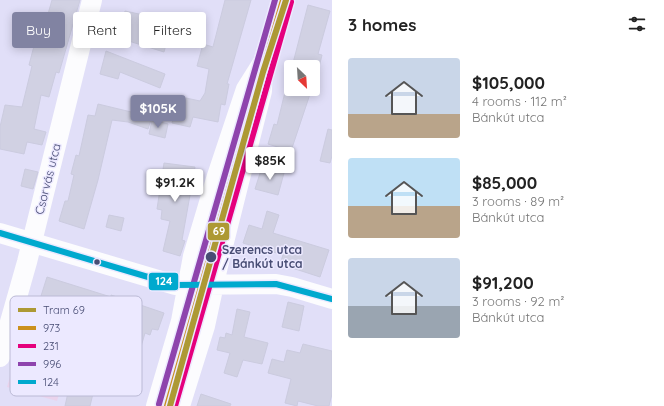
<!DOCTYPE html>
<meta charset="utf-8">
<style>
:root{--surface:#fff;--page:#f2f2f2;--text:#222;--muted:#767676;--accent:#8183a2}
body{margin:0;font-family:Quicksand,sans-serif;background:var(--page);color:var(--text);height:100vh;display:flex;flex-direction:column;font-size:15px;white-space:nowrap}
*{box-sizing:border-box;margin:0}
p{font-size:13px;color:var(--muted)}
.icon{flex:none;width:22px;height:22px;fill:none;stroke:currentColor;stroke-width:2;stroke-linecap:round;stroke-linejoin:round}
.map{position:relative;flex:1;overflow:hidden}
.panel{display:flex;flex-direction:column;background:var(--surface);width:332px}
.panel>*{flex:none}
.guide{position:absolute;left:12px;top:12px;width:260px;height:36px;display:flex;gap:8px}
.needle{width:26px;rotate:155deg}
.tools{position:absolute;left:284px;top:60px;display:grid;gap:8px}
.tools a{display:grid;place-items:center;width:36px;height:36px;border-radius:4px;background:var(--surface);box-shadow:0 2px 10px #0003;font-size:20px}
.price{position:absolute;translate:-50% -34px;padding:0 9px;border-radius:4px;background:#fff;color:#222;font-size:13px;line-height:26px;filter:drop-shadow(0 1px 2px #0008)}
.price::after{content:'';position:absolute;left:50%;top:24px;width:12px;height:9px;margin-left:-6px;background:inherit;clip-path:polygon(0 0,100% 0,50% 100%)}
.price.on{background:var(--accent);color:#fff}
ul{padding:0;list-style:none}
li{display:flex;align-items:center;gap:12px;height:100px;padding:0 16px}
li span{display:grid;place-items:center;flex:none;width:112px;height:80px;border-radius:4px;color:#555}
li>.icon{margin-inline-start:auto}
span .icon{width:48px;height:48px;fill:#fffc;stroke-width:1}
li b{font-size:17px}
h2{display:flex;justify-content:space-between;align-items:center;height:48px;padding:0 16px;font-size:17px}
.tag{padding:0 14px;border-radius:4px;background:var(--surface);box-shadow:0 2px 10px #0003;font-size:14px;line-height:36px}
.tag.on{background:var(--accent);color:#fff}
main{display:flex;flex:1;min-height:0}
.map>svg:first-child{display:block}
.residential{fill:#e1dff8;fill-rule:evenodd}
.green{fill:#ead3ec}
.building{fill:#d1d1e3;stroke:#cbcbdf}
.lines{fill:none;stroke-linecap:round;stroke-linejoin:round}
.minor{stroke:#fcfcfe;stroke-width:20}
.bus-1-casing{stroke:#ece9ff;stroke-width:9}
.bus-2-casing{stroke:#ece9ff;stroke-width:9}
.bus-3-casing{stroke:#ece9ff;stroke-width:9}
.bus-4-casing{stroke:#ece9ff;stroke-width:9}
.bus-1{stroke:#cb901d;stroke-width:6}
.bus-2{stroke:#e5007d;stroke-width:6}
.bus-3{stroke:#8e44ad;stroke-width:6}
.bus-4{stroke:#00a9ce;stroke-width:6}
.tram-1-casing{stroke:#ece9ff;stroke-width:9}
.tram-1{stroke:#ad9934;stroke-width:6}
.stop-dot{fill:#484d74;stroke:#ece9ff;stroke-width:1.5}
.labels{text-anchor:middle;stroke-width:3;stroke-linejoin:round;paint-order:stroke}
.street-label{font-size:12px;fill:#484d74;stroke:#ece9ff}
.stop-label{font-size:12px;font-weight:bold;fill:#484d74;stroke:#ece9ff;text-anchor:start}
.key{fill:#ece9ff;stroke:#bbbad5;stroke-width:1}
.key-label{font-size:11px;fill:#484d74}
.line-badge{stroke:#ece9ff;stroke-width:1.5}
.badge-label{font-size:11px;text-anchor:middle;font-weight:bold;fill:#fff}
</style>
<main>
<div class="map">
<svg width="332" height="406" viewBox="0 0 332 406">
<rect width="100%" height="100%" fill="#eae8f6"/>
<path class="residential" d="M 0,0 L 332,0 L 332,406 L 0,406 ZM 291,67 L 313,67 L 313,89 L 291,89 Z"/>
<path class="green" d="M 17,353 L 67,367 L 57,401 L 7,387 Z"/>
<path class="building" d="M 52,0 L 80,0 L 59,73 L 56,72 L 49,97 L 41,95 L 34,129 L 46,132 L 42,145 L 27,142 L 24,154 L 0,149 L 0,127 L 5,105 L 22,107 L 32,66 L 29,65 L 34,46 L 24,44 L 28,31 L 42,35 Z
M 225,0 L 251,0 L 227,84 L 229,84 L 225,105 L 221,104 L 218,122 L 193,117 L 190,127 L 172,123 L 176,108 L 184,111 L 186,98 L 200,101 L 205,93 L 209,69 L 197,66 L 203,44 L 213,47 Z
M 308,5 L 330,11 L 318,54 L 322,55 L 319,67 L 292,67 Z
M 125,11 L 153,17 L 149,35 L 167,41 L 164,52 L 119,38 Z
M 106,51 L 165,74 L 160,88 L 120,72 L 118,79 L 100,74 Z
M 286,88 L 310,94 L 291,151 L 268,144 L 274,124 L 277,125 Z
M 98,104 L 152,117 L 148,129 L 128,122 L 112,120 L 98,180 L 84,229 L 59,221 L 65,201 L 68,201 L 74,175 L 71,174 L 76,155 L 79,156 L 88,115 L 95,116 Z
M 152,120 L 168,124 L 165,138 L 149,134 Z
M 328,129 L 332,130 L 332,156 L 330,163 L 320,161 Z
M 164,163 L 195,167 L 182,240 L 185,241 L 180,256 L 163,251 L 170,221 L 161,219 L 162,210 L 157,209 Z
M 262,167 L 284,173 L 278,195 L 255,189 Z
M 25,169 L 38,172 L 33,189 L 21,186 Z
M 267,211 L 279,215 L 273,233 L 329,250 L 320,277 L 280,264 L 283,255 L 243,243 L 249,225 L 262,229 Z
M 109,215 L 124,218 L 121,231 L 106,227 Z
M 47,277 L 111,297 L 111,295 L 164,313 L 158,330 L 152,329 L 150,335 L 145,333 L 136,364 L 121,360 L 127,340 L 100,332 L 102,325 L 80,319 L 72,339 L 49,332 L 52,324 L 37,319 L 44,297 L 41,296 Z
M 288,302 L 304,306 L 299,331 L 282,327 Z
M 237,309 L 250,312 L 244,337 L 268,343 L 262,364 L 243,360 L 237,377 L 224,373 L 230,353 L 217,350 L 220,337 L 225,338 L 226,333 L 232,335 Z
M 303,344 L 332,351 L 332,394 L 329,406 L 318,406 L 298,401 L 297,406 L 285,403 L 291,379 L 268,373 L 272,359 L 284,362 L 287,350 L 300,353 Z
M 74,366 L 98,373 L 90,406 L 65,406 Z
M 201,394 L 231,404 L 230,406 L 197,406 Z"/>
<g class="lines">
<path class="minor" d="M 0,233 L 175,285 L 276,284 L 292,287 L 332,299
M 0,357 L 27,262 L 92,0
M 156,406 L 181,321 L 193,256 L 216,179 L 246,89 L 263,62
M 180,406 L 205,326 L 218,266 L 262,91 L 263,62 L 283,0"/>
<g class="bus-1-casing">
<path id="bus-1" d="M 167,406 L 283,0"/>
</g>
<g class="bus-2-casing">
<path id="bus-2" d="M 175,406 L 291,2"/>
</g>
<g class="bus-3-casing">
<path id="bus-3" d="M 159,404 L 275,0"/>
</g>
<g class="bus-4-casing">
<path id="bus-4" d="M 0,233 L 175,285 L 276,284 L 332,299"/>
</g>
<use href="#bus-1" class="bus-1"/>
<use href="#bus-2" class="bus-2"/>
<use href="#bus-3" class="bus-3"/>
<use href="#bus-4" class="bus-4"/>
<g class="tram-1-casing">
<path id="tram-1" d="M 170,406 L 263,72 L 286,0"/>
</g>
<use href="#tram-1" class="tram-1"/>
</g>
<g class="stop-dot">
<circle cx="211" cy="257" r="6"/>
<circle cx="97" cy="262" r="3.5"/>
</g>
<g class="labels">
<g class="street-label">
<text transform="translate(48 179) rotate(-76)" y="4">Csorvás utca</text>
</g>
<g class="stop-label">
<text x="222" y="254">Szerencs utca<tspan x="222" dy="14">/ Bánkút utca</tspan></text>
</g>
</g>
<rect x="10" y="296" width="132" height="100" rx="6" class="key"/>
<rect x="18" y="308" width="18" height="4" fill="#ad9934"/>
<rect x="18" y="326" width="18" height="4" fill="#cb901d"/>
<rect x="18" y="344" width="18" height="4" fill="#e5007d"/>
<rect x="18" y="362" width="18" height="4" fill="#8e44ad"/>
<rect x="18" y="380" width="18" height="4" fill="#00a9ce"/>
<g class="key-label">
<text x="43" y="314">Tram 69</text>
<text x="43" y="332">973</text>
<text x="43" y="350">231</text>
<text x="43" y="368">996</text>
<text x="43" y="386">124</text>
</g>
<g class="line-badge">
<rect x="207" y="222" width="23" height="19" rx="4" fill="#ad9934"/>
<rect x="148" y="272" width="31" height="19" rx="4" fill="#00a9ce"/>
</g>
<g class="badge-label">
<text x="219" y="235">69</text>
<text x="164" y="285">124</text>
</g>
</svg>
<div class="tools">
<a><svg class="needle" viewBox="-14 -14 28 28"><path d="M0-13l5 13h-10z" fill="#e53935"/><path d="M0 13l5-13h-10z" fill="#767676"/></svg></a>
</div>
<b class="price on" style="left:158px;top:129px">$105K</b>
<b class="price" style="left:270px;top:181px">$85K</b>
<b class="price" style="left:175px;top:203px">$91.2K</b>
<div class="guide">
<a class="tag on">Buy</a>
<a class="tag">Rent</a>
<a class="tag">Filters</a>
</div>
</div>
<section class="panel">
<h2>3 homes<svg class="icon" aria-label="filters" viewBox="0 0 24 24"><path d="M4 7h16M4 17h16"/><circle cx="9" cy="7" r="2"/><circle cx="15" cy="17" r="2"/></svg></h2>
<ul>
<li><span style="background:linear-gradient(#c9d6e8 70%,#b9a48a 0)"><svg class="icon" aria-label="home" viewBox="0 0 24 24"><path d="M3 11l9-7 9 7M6 9v11h12V9"/></svg></span><div><b>$105,000</b><p>4 rooms · 112 m²</p><p>Bánkút utca</p></div></li>
<li><span style="background:linear-gradient(#bfe0f5 60%,#b9a48a 0)"><svg class="icon" aria-label="home" viewBox="0 0 24 24"><path d="M3 11l9-7 9 7M6 9v11h12V9"/></svg></span><div><b>$85,000</b><p>3 rooms · 89 m²</p><p>Bánkút utca</p></div></li>
<li><span style="background:linear-gradient(#c9d6e8 60%,#9aa5b1 0)"><svg class="icon" aria-label="home" viewBox="0 0 24 24"><path d="M3 11l9-7 9 7M6 9v11h12V9"/></svg></span><div><b>$91,200</b><p>3 rooms · 92 m²</p><p>Bánkút utca</p></div></li>
</ul>
</section>
</main>
